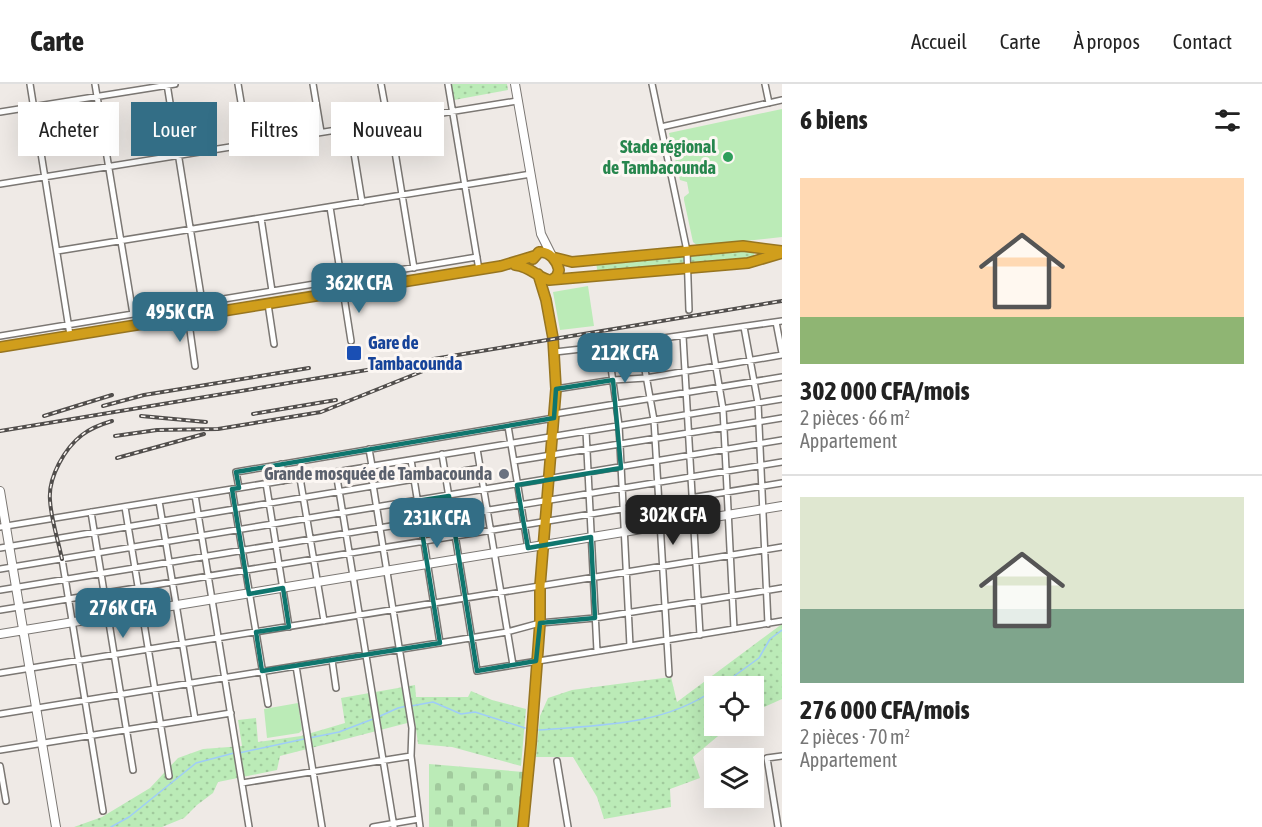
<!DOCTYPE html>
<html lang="fr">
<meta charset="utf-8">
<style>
:root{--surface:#fff;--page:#f6f6f6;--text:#222;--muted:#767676;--line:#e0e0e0;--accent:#336e86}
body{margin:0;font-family:"Asap Condensed",sans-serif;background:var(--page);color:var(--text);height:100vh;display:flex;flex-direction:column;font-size:22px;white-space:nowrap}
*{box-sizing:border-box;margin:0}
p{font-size:20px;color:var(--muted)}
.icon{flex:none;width:33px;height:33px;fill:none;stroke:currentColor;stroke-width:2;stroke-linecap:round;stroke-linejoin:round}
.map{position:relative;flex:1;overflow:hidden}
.panel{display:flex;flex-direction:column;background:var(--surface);width:480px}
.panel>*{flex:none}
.guide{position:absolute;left:18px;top:18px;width:570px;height:54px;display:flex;gap:12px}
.buttons{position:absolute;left:704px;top:592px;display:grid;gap:12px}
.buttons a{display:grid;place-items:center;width:60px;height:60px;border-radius:0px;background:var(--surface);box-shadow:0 6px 24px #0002;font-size:30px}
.price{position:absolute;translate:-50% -51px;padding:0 14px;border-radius:12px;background:var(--accent);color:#fff;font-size:20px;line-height:39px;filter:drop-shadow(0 2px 3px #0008)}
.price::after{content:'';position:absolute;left:50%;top:36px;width:18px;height:14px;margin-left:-9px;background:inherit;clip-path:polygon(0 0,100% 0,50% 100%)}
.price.selected{background:#222;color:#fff}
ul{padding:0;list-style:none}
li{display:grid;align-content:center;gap:12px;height:318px;padding:0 18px}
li+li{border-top:2px solid var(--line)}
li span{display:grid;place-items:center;height:186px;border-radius:0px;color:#555}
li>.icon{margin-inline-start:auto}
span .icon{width:108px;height:108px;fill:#fffc;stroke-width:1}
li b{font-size:26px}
h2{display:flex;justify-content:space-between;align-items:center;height:72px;padding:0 18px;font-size:26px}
.chip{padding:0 21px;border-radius:0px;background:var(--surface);box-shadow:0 6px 24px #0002;font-size:21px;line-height:54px}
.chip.selected{background:var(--accent);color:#fff}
header{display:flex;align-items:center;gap:36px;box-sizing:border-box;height:84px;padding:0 30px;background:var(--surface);border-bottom:2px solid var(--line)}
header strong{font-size:28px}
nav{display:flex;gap:33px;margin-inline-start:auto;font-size:21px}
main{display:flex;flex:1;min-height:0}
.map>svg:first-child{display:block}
.grass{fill:url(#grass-dots)}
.cemetery{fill:url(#cemetery-stones)}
.garden{fill:#bbebb7}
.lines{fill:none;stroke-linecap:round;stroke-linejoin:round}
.stream{stroke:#9fccf8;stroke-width:1.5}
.street-casing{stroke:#7b7773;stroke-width:8}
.secondary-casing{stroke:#7b7773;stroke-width:10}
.highway-casing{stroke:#977520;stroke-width:12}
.street{stroke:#fff;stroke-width:5}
.secondary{stroke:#fff;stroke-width:8}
.highway{stroke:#d09e1c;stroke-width:9}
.rail-casing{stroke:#514e4c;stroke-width:4}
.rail{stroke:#fcf7f3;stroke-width:1.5;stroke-dasharray:4.5;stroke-linecap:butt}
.marked{fill:none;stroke:#0f766e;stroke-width:4.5;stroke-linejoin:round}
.leisure-dot{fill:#2e9e5b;stroke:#fcf7f3;stroke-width:2}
.transit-dot{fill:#1a4fb4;stroke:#fcf7f3;stroke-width:2}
.worship-dot{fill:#6b7280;stroke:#fcf7f3;stroke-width:2}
.labels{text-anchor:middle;stroke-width:6;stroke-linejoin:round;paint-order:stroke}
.leisure-label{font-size:18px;font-weight:bold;fill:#27864d;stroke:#fcf7f3;text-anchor:end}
.transit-label{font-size:18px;font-weight:bold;fill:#164399;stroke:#fcf7f3;text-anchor:start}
.worship-label{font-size:18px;font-weight:bold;fill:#5b616d;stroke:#fcf7f3;text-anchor:end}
</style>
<header>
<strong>Carte</strong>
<nav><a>Accueil</a><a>Carte</a><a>À propos</a><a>Contact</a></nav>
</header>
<main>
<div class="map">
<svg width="782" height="743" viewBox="0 0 782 743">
<defs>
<pattern id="grass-dots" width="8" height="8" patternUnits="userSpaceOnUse" patternTransform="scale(1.5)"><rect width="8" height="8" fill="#bbebb7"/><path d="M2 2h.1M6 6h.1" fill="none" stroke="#a1ca9d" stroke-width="1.8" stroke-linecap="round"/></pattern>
<pattern id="cemetery-stones" width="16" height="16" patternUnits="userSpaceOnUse" patternTransform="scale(1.5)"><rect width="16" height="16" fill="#bbebb7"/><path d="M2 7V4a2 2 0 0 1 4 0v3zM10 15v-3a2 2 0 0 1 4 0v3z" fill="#a1ca9d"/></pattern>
</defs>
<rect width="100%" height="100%" fill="#efeae6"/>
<path class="grass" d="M 451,0 L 507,0 L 508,6 L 454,16 Z
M 747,164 L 755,167 L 753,175 L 691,180 L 691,172 L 694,169 Z
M 686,170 L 685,182 L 598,190 L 596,179 Z
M 782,540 L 782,615 L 753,628 L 753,603 L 714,603 L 714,642 L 730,642 L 693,673 L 700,694 L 670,705 L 671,723 L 604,735 L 597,713 L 573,673 L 536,673 L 540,632 L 548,614 L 572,606 L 671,593 L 677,618 Z
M 415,601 L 416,613 L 468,613 L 471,607 L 492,616 L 526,625 L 521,682 L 452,663 L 418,660 L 415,637 L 280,672 L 277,686 L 218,698 L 213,709 L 197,721 L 184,734 L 162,743 L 74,743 L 102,733 L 150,704 L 178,674 L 203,665 L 242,662 L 238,636 L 256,634 L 258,658 L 301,652 L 345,639 L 341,614 Z"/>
<path class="cemetery" d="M 429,680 L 524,688 L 520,743 L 429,743 Z"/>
<path class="garden" d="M 782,25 L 782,153 L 698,162 L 693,158 L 684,116 L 684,113 L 689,109 L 687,98 L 680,96 L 669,49 Z
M 588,202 L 594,242 L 560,246 L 553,208 Z
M 298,619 L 302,646 L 299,649 L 267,654 L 264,625 Z"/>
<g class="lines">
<path class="stream" d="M 719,603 L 759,574 L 770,555 L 782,546
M 411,622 L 433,618 L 461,630 L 475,628 L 525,644
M 378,633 L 398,624 L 407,622
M 539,646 C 600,641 662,642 714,606
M 309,654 L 339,648 L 373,635
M 239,669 L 304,655
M 111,743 L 129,733 L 196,679 L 234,669"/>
<g class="street-casing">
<path id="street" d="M 30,0 L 70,251
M 95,0 L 133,230
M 167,0 L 202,218
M 238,0 L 248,60
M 313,0 L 321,48
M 381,0 L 388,38
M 448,0 L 479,186
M 652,0 L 687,167 L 689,226
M 765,0 L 769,19
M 0,28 L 175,0
M 390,37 L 414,184
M 661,43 L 782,16
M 350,44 L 362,118
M 0,100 L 517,17
M 330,123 L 351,257
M 261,134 L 272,207
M 57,167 L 531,90
M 268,220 L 274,260
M 188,232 L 195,282
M 776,238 L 782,269
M 744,243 L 758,319 L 768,540
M 710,248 L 723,325 L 734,545
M 0,252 L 477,173
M 683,252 L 700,551
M 640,258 L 654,336 L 669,590
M 608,262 L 619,341 L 630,562
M 555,268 L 608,262 L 782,237
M 556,305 L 613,296 L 646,294 L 782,271
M 554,330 L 782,293
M 508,342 L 528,464
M 586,347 L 597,567
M 369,365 L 372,382
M 477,365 L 513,581
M 442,370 L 477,587 L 782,537
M 411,376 L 440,559
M 514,377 L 782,334
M 281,380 L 283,397
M 370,382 L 412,644 L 411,672 L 420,743
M 336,388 L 394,743
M 300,394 L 324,537
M 266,399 L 289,543
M 239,404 L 236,388 L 554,334
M 232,405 L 268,620
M 195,411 L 249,743
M 159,417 L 195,635
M 125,423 L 169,692
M 91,428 L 133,686
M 0,443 L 782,315
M 0,464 L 481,384
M 62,475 L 103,727
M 0,485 L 782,356
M 0,506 L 782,378
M 0,526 L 782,399
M 332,576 L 336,604
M 296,582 L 322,743
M 0,589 L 782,463
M 0,630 L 507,548 L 540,539 L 595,534 L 782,504
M 0,666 L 231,629
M 557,677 L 568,743
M 0,682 L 6,717
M 242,699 L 411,672
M 373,743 L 419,735
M 778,743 L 767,674 L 782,672"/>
</g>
<g class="secondary-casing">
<path id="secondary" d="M 515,0 L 541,150 L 552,172
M 0,407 L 56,743
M 0,550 L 782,422"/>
</g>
<g class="highway-casing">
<path id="highway" d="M 552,173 L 572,178 L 743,162 L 782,167
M 533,175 L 539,168 C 550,167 557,177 559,186 L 557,192 L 553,195
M 515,181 C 532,183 536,193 549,196 L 748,179 L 782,169
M 0,263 L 501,182 L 534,172
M 523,743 L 531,660 L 540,539 L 540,502 L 556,305 L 553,254 L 546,216 L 538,190"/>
</g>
<use href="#street" class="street"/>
<use href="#secondary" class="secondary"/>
<use href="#highway" class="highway"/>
<g class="rail-casing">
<path id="rail" d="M 103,322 L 144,311 L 309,284
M 253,330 L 336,316
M 44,332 L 112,311
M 141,332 L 206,338
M 0,347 L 782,217
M 115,352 L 157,346 L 218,345 L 321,328 L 443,279
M 117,374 L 204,350
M 62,475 C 58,456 51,435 50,416 C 48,393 65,364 82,351 C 91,344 102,340 112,337"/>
</g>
<use href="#rail" class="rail"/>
</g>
<path class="marked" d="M 613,296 L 621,384 L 517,401 L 528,464 L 591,453 L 595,534 L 540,539 L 536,577 L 477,587 L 449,412 L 417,417 L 440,559 L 262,587 L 256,548 L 289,543 L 283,504 L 249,510 L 232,405 L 239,404 L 236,388 L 554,334 L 556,305 Z"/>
<circle class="leisure-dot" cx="728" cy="73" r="6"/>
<rect class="transit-dot" x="346" y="261" width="16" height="16" rx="3"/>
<circle class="worship-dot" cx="504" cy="390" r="6"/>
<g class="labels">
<g class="leisure-label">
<text x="716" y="69">Stade régional<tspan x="716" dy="21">de Tambacounda</tspan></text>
</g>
<g class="transit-label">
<text x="368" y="265">Gare de<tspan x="368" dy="21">Tambacounda</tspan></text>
</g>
<g class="worship-label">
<text x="492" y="396">Grande mosquée de Tambacounda</text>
</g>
</g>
</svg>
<div class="buttons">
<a><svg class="icon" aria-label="locate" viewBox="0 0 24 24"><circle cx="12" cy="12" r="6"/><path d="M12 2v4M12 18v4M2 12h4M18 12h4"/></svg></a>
<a><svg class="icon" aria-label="layers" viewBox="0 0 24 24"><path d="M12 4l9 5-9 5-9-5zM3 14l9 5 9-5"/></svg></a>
</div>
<b class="price" style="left:359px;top:230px">362K CFA</b>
<b class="price" style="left:180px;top:259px">495K CFA</b>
<b class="price" style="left:625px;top:300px">212K CFA</b>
<b class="price selected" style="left:673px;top:462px">302K CFA</b>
<b class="price" style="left:437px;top:465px">231K CFA</b>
<b class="price" style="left:123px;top:555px">276K CFA</b>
<div class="guide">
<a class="chip">Acheter</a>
<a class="chip selected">Louer</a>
<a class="chip">Filtres</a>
<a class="chip">Nouveau</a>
</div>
</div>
<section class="panel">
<h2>6 biens<svg class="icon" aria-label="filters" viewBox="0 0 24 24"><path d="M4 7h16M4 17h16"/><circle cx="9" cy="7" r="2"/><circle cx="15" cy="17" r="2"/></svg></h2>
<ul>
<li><span style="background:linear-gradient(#ffd9b3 75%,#8fb573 0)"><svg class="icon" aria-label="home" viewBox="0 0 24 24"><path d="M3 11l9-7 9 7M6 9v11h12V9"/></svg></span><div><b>302 000 CFA/mois</b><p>2 pièces · 66 m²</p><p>Appartement</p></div></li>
<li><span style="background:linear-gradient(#dfe7d0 60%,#7fa58c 0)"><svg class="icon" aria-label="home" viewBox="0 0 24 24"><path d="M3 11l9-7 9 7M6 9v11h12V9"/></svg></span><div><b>276 000 CFA/mois</b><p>2 pièces · 70 m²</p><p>Appartement</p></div></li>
</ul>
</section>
</main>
